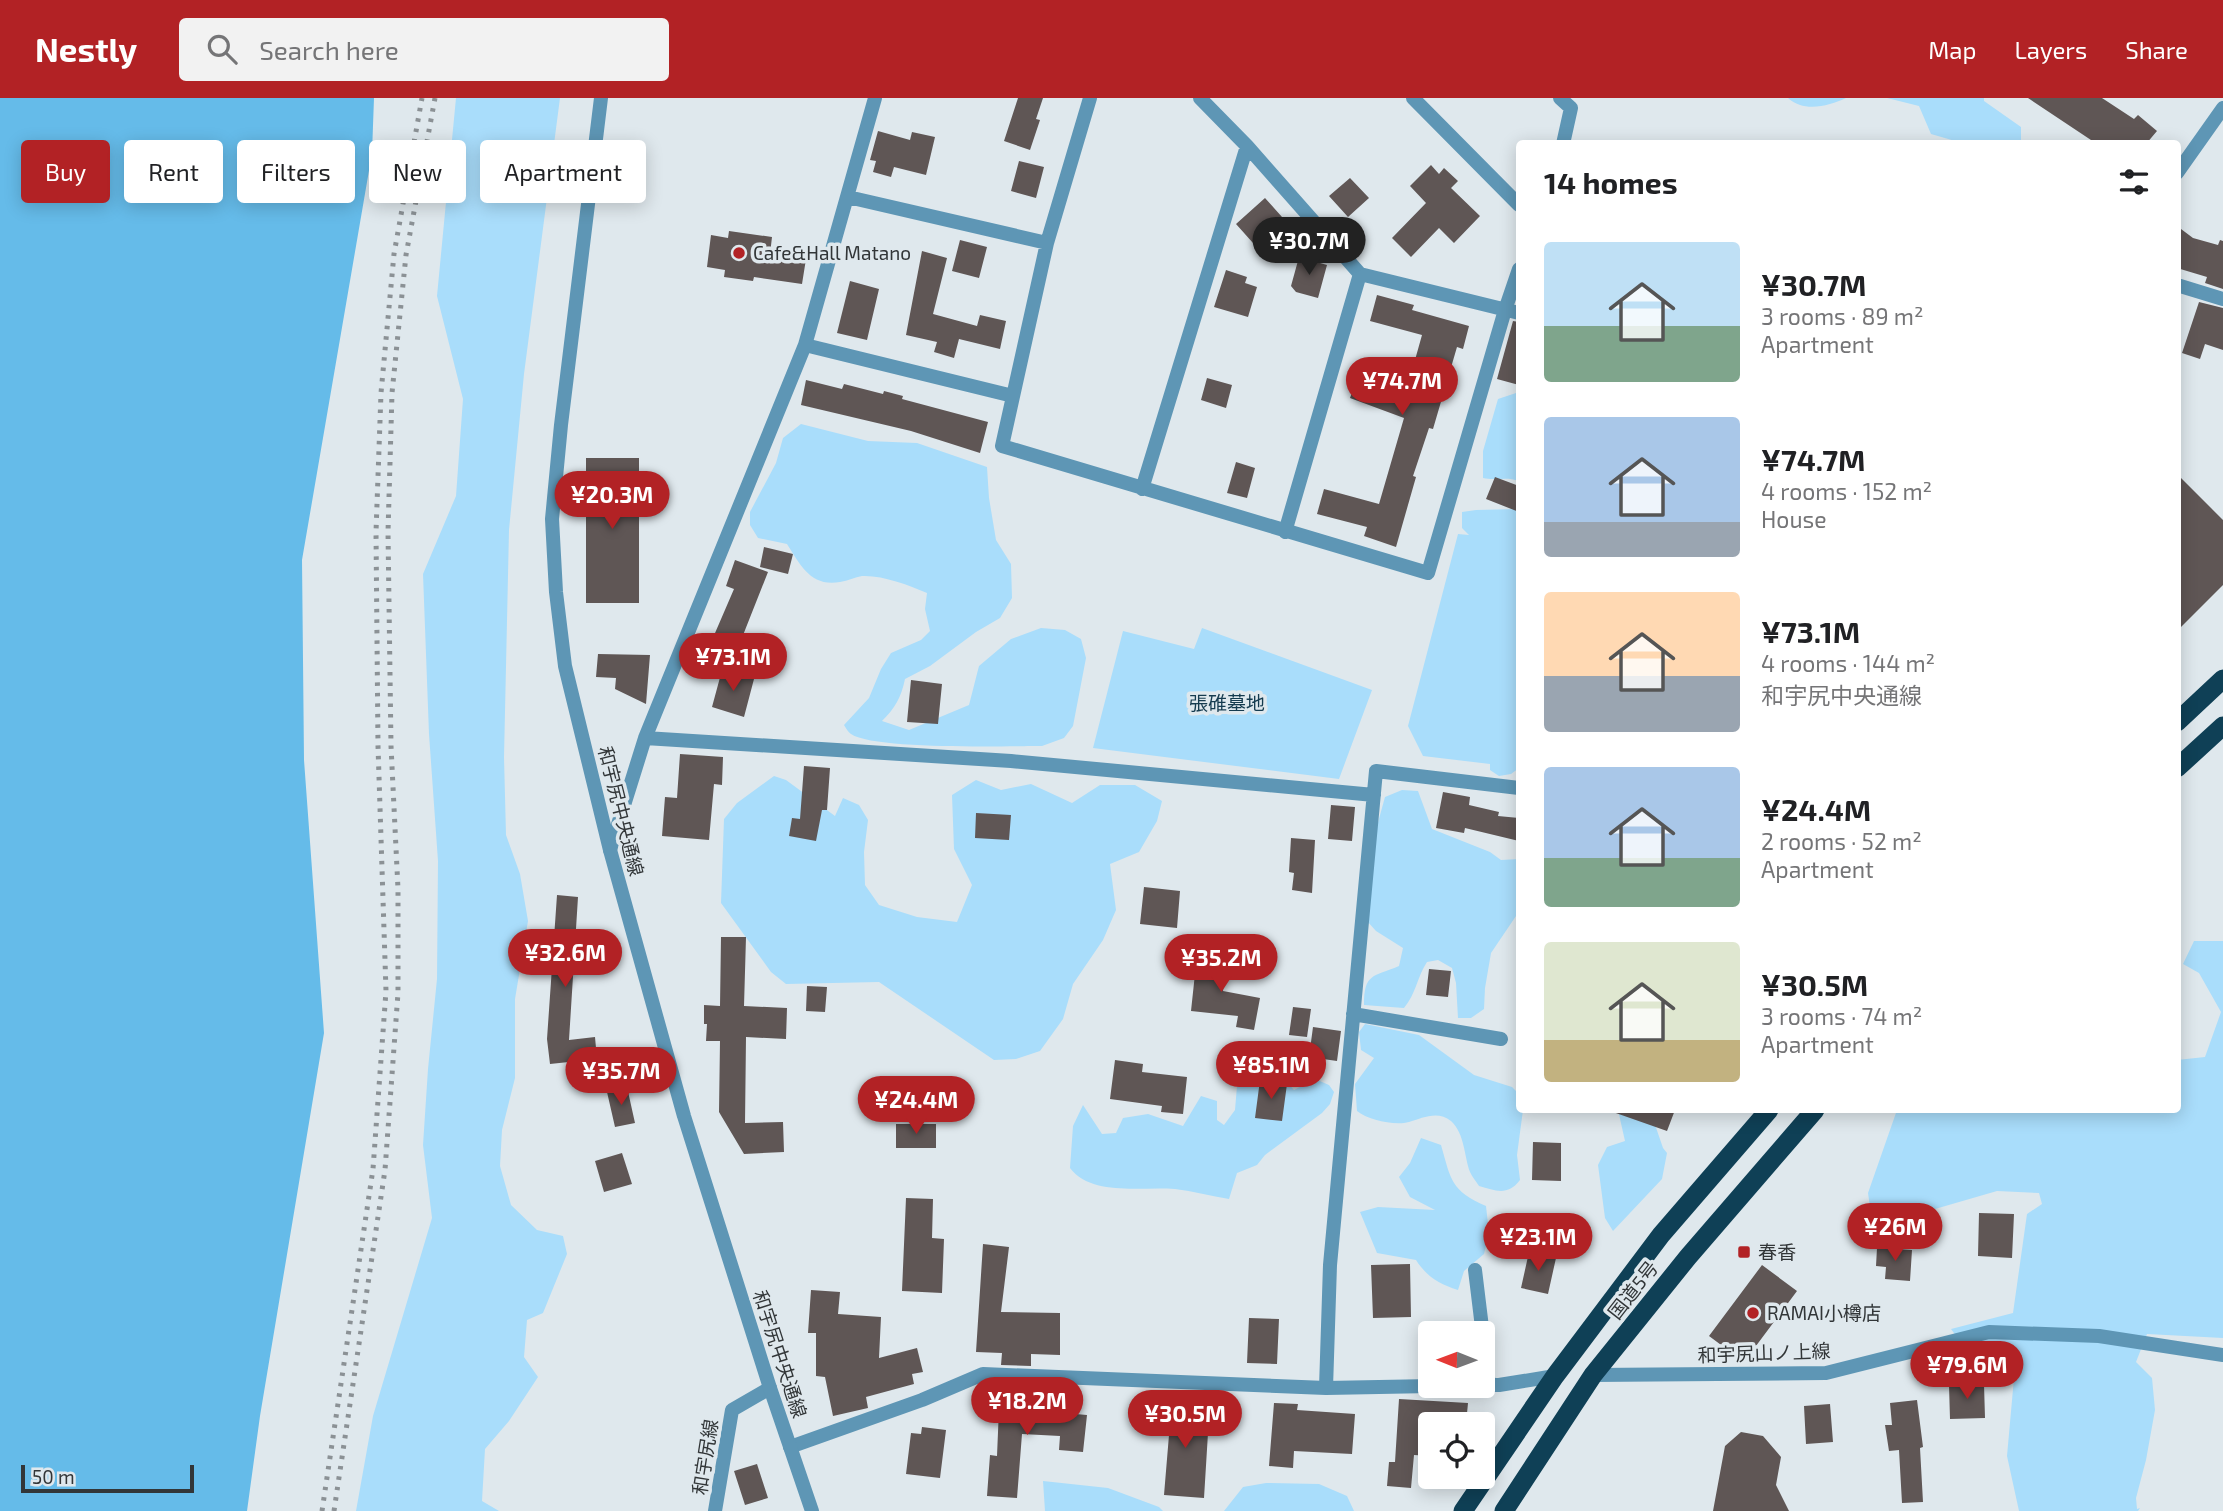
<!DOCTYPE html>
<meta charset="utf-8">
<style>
:root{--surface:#fff;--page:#f2f2f2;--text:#202124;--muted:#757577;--accent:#b22225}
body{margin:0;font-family:"Exo 2","Noto Sans JP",sans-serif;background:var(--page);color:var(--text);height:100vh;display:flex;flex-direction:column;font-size:26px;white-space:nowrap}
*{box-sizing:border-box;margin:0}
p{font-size:23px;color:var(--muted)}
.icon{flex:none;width:38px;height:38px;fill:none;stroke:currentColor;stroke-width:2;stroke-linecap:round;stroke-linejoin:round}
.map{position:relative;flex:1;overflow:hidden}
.side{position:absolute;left:1516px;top:42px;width:665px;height:973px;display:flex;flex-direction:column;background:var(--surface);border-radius:7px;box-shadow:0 4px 18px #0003}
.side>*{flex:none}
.hud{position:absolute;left:21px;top:42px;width:665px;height:63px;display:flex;gap:14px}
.needle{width:46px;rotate:271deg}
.buttons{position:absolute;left:1418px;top:1223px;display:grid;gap:14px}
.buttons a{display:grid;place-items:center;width:77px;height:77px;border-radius:7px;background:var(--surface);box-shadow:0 4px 18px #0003;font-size:35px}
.scale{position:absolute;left:21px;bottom:18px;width:173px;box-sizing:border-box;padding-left:7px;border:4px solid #323638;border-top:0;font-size:19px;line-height:24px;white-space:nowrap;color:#323638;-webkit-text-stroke:5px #dfe8ed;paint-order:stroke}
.price{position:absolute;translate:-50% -60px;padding:0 16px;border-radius:24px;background:var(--accent);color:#fff;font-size:23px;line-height:46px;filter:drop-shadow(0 2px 4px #0008)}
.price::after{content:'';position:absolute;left:50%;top:42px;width:21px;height:16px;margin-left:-10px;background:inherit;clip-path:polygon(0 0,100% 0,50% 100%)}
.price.selected{background:#222;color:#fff}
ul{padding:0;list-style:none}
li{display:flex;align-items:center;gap:21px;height:175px;padding:0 28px}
li span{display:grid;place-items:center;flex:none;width:196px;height:140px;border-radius:7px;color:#555}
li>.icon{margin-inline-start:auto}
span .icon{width:84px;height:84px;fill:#fffc;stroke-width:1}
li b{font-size:30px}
h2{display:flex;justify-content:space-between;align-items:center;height:84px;padding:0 28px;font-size:30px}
.pill{padding:0 24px;border-radius:7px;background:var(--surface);box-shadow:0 4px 18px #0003;font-size:24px;line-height:63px}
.pill.selected{background:var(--accent);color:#fff}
header{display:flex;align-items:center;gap:42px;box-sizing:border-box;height:98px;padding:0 35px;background:var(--accent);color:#fff}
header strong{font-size:33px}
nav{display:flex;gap:38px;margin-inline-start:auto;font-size:24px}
.search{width:490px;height:63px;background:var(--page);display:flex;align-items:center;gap:18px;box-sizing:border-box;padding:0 24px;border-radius:7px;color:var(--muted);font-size:26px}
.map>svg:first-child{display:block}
.green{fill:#a9ddfb}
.water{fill:#65bbe9}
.building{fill:#5f5655}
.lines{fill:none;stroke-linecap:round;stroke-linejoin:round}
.minor{stroke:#5e96b5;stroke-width:14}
.tertiary{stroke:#5e96b5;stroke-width:14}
.trunk{stroke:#0f4056;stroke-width:19}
.rail{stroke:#8b9195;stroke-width:5;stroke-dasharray:3.5 7;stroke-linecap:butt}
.poi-dot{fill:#b22225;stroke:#dfe8ed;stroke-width:2.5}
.labels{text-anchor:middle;stroke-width:7;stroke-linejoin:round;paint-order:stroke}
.poi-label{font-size:19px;fill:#323638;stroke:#dfe8ed;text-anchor:start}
.park-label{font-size:19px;fill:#153b4f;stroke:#dfe8ed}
.street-label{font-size:19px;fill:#323638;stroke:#dfe8ed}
</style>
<header>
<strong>Nestly</strong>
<div class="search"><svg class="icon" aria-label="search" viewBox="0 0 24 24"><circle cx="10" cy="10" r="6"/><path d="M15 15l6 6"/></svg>Search here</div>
<nav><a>Map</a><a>Layers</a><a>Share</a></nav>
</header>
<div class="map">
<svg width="2223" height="1413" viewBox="0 0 2223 1413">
<rect width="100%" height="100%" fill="#dfe8ed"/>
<path class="green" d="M 456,0 L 560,0 L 524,276 L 509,432 L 504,659 L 506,737 L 520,776 L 528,823 L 515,901 L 515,980 L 502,1032 L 500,1068 L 511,1107 L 537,1132 L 563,1138 L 567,1156 L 543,1215 L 527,1222 L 524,1259 L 538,1279 L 509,1323 L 485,1351 L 482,1403 L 499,1413 L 356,1413 L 373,1318 L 432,1120 L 423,1047 L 428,971 L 437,881 L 438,763 L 429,636 L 423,476 L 456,398 L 463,301 L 437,198 Z
M 1788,0 L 1846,0 C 1829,8 1804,15 1788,0 Z
M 1887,0 L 1984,0 L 1984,3 L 2021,29 L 2021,45 L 1962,45 L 1931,36 L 1919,8 Z
M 1516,295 L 1519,296 L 1519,383 C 1506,378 1496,383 1483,380 L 1483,353 L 1498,301 Z
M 801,326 L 868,343 L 917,345 L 987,369 L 989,400 L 996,442 L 1011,466 L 1012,500 L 1000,520 L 976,534 L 930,568 L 905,581 C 901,600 895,610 882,623 L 909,632 L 969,607 L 979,568 L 1011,541 L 1041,530 L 1065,532 L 1081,541 L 1086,560 L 1073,628 L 1064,640 L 1042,648 C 1008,648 874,652 851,636 C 848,634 846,630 844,627 L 869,600 L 881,571 L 891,555 L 921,542 L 930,533 L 925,511 L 927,495 C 909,487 882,477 862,478 C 855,479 848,483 840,484 C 811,489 801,468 787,446 L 758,440 L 750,427 L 750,414 L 776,365 L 783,340 Z
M 1519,411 L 1519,670 L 1511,676 L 1499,678 L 1490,672 L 1490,666 L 1423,658 L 1408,628 L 1458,436 L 1469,437 L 1462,430 L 1462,414 L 1476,412 Z
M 1202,530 L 1372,592 L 1339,681 L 1093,650 L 1123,533 L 1194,551 Z
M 774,678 L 786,682 L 835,718 L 843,700 L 859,707 L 868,722 L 864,754 L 865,787 L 879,807 L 917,819 L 957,824 L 972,787 L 954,751 L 952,697 L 976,682 L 1001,692 L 1031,686 L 1072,705 L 1100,687 L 1135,687 L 1162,703 L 1157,723 L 1139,754 L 1110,766 L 1116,812 L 1103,842 L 1073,886 L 1063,921 L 1040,953 L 1016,961 L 994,962 L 879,884 L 786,886 L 771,874 L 721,805 L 724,721 L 737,705 Z
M 1402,692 L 1418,693 L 1432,731 L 1490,754 L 1501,762 L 1519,761 L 1519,817 L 1516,818 L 1491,855 L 1485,890 L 1484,911 L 1471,920 L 1458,920 L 1456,885 L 1452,870 L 1438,862 L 1427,864 C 1417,879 1416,896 1404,910 L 1364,907 C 1364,875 1373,879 1399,868 L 1403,850 L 1376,833 L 1367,823 L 1377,728 L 1385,699 Z
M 2194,843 L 2223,843 L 2223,1240 L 2147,1236 L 2136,1264 L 2152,1280 L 2155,1312 L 2146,1362 L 2136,1400 L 2137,1411 L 2140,1410 L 2138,1413 L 2019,1413 L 2007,1358 L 2014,1280 L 1977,1266 L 1951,1231 L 2013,1215 L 2027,1116 L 2042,1106 L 2039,1095 L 1997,1093 L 1873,1129 L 1868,1095 L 1897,1012 L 2177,1012 L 2177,962 L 2205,959 L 2221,914 L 2199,875 L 2183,866 Z
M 1365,926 L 1419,937 L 1474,977 L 1512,989 L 1519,996 L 1519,1012 L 1523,1012 L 1517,1057 L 1520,1082 C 1508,1098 1496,1093 1479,1088 C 1476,1083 1472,1079 1470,1074 C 1464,1058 1465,1036 1451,1023 C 1438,1012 1422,1020 1409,1024 C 1395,1028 1368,1022 1357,1013 L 1355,986 L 1374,960 L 1361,952 L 1359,934 Z
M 1253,967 L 1273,969 L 1294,992 L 1315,981 L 1329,987 L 1334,994 L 1330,1006 L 1322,1015 L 1265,1057 L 1257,1067 L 1237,1075 L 1229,1101 C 1211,1098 1193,1093 1175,1091 C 1142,1088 1092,1099 1070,1070 L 1073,1028 L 1083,1007 L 1102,1036 L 1116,1035 L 1123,1020 L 1148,1016 L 1183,1028 L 1201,998 L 1217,1003 L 1217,1022 L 1224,1027 L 1235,1012 L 1238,976 Z
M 1618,1012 L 1650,1012 L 1663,1050 L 1667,1055 L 1662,1081 L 1613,1133 L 1605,1120 L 1598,1067 L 1607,1049 L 1625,1043 Z
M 1421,1040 L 1441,1047 C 1451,1082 1451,1093 1486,1108 L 1489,1135 L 1484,1156 L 1464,1173 L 1458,1192 C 1439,1186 1427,1179 1416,1162 L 1377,1155 L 1360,1114 L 1378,1109 L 1435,1112 L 1410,1099 L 1399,1079 L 1410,1065 Z
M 1043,1383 L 1108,1390 L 1159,1409 L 1163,1413 L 1045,1413 Z
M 1266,1385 L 1319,1386 L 1347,1398 L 1354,1413 L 1224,1413 L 1243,1389 Z"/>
<path class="water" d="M 0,0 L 374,0 L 372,55 L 302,462 L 304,662 L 324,935 L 260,1318 L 247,1413 L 0,1413 Z"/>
<path class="building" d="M 1018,0 L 1043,0 L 1036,21 L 1040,22 L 1030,52 L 1004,43 Z
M 2028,0 L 2102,0 L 2134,21 L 2138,17 L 2157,33 L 2146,46 L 2097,46 Z
M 878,33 L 910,42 L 912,34 L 935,39 L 926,77 L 894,69 L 891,79 L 873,74 L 876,63 L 870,62 Z
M 1019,63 L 1044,69 L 1036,100 L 1011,93 Z
M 1431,67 L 1439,76 L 1444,70 L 1458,83 L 1451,90 L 1480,118 L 1454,145 L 1439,130 L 1411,159 L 1392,140 L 1426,105 L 1410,88 Z
M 1350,80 L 1369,100 L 1348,119 L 1329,98 Z
M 1265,100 L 1282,119 L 1253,145 L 1236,126 Z
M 2177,128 L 2193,140 L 2218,147 L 2220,142 L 2223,143 L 2223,191 L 2205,185 L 2207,179 L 2177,170 Z
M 729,133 L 772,139 L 770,156 L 806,161 L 802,186 L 754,179 L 753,183 L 724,179 L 725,172 L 707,169 L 711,137 L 728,140 Z
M 960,142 L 987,149 L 979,180 L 952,173 Z
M 922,153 L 947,160 L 933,216 L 977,228 L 980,217 L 1006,223 L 1000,251 L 959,241 L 954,260 L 934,254 L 937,244 L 906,237 Z
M 1299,159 L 1327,167 L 1318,200 L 1296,194 L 1291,188 Z
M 1226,172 L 1247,179 L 1245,185 L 1257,189 L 1248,219 L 1214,209 Z
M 850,183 L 879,191 L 867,242 L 837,235 Z
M 1377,197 L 1414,207 L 1412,212 L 1469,228 L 1463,251 L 1457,249 L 1433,331 L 1429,330 L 1413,378 L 1416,379 L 1396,449 L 1364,438 L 1367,429 L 1317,416 L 1324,391 L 1379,406 L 1404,320 L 1350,300 L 1359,276 L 1406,294 L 1422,237 L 1370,223 Z
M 2199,204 L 2223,210 L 2223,252 L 2205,246 L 2200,261 L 2182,255 Z
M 1513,223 L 1519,224 L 1519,287 L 1497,281 Z
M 1207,280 L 1232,287 L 1226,310 L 1201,302 Z
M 806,282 L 842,291 L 844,286 L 883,296 L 884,293 L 903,298 L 902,301 L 988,324 L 980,355 L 911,333 L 801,307 Z
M 586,360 L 639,360 L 639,505 L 586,505 Z
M 1236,364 L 1255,370 L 1247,400 L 1227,395 Z
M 2177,376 L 2223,422 L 2223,487 L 2177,533 Z
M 1495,379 L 1519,388 L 1519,414 L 1486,401 Z
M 764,449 L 793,456 L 788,476 L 760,469 Z
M 735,462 L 768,474 L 734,560 L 709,549 L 734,491 L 726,488 Z
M 598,556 L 650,557 L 646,606 L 615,591 L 616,580 L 596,579 Z
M 722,572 L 754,581 L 744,619 L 712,609 Z
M 911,582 L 942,586 L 938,626 L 907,624 Z
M 680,656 L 723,659 L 722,687 L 714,686 L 709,742 L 662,738 L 665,699 L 677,700 Z
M 804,668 L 830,670 L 827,712 L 822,712 L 816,743 L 789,738 L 792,720 L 800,721 Z
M 1443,694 L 1470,699 L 1469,707 L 1499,714 L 1498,718 L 1519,720 L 1519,743 L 1465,730 L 1464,735 L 1436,730 Z
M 1331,707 L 1355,709 L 1352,743 L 1328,741 Z
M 976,715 L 1011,717 L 1009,742 L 975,740 Z
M 1291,740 L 1315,742 L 1312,795 L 1292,792 L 1294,775 L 1289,774 Z
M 1144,789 L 1180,793 L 1177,830 L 1140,826 Z
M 557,797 L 578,799 L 569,942 L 595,939 L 597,961 L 550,966 L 547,941 Z
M 721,839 L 746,839 L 744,908 L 787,910 L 786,941 L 746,939 L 745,1025 L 783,1024 L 784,1054 L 744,1056 L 719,1014 L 720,943 L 706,943 L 707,926 L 704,926 L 704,907 L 720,908 Z
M 1197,857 L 1227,860 L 1223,893 L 1260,900 L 1254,932 L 1236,929 L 1238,918 L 1191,913 Z
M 1429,871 L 1451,873 L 1448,899 L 1426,897 Z
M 807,888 L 827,889 L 825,914 L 806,913 Z
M 1293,909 L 1311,911 L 1307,939 L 1289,937 Z
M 1313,929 L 1341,933 L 1337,963 L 1309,959 Z
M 1115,962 L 1143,966 L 1142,974 L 1187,979 L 1183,1016 L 1161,1014 L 1162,1008 L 1110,1001 Z
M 1260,982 L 1287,986 L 1282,1023 L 1255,1020 Z
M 627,989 L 635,1025 L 615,1029 L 607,994 Z
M 1614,1012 L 1675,1012 L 1667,1033 L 1613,1014 Z
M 896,1026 L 936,1026 L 936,1050 L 896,1050 Z
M 1533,1044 L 1561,1045 L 1561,1083 L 1532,1082 Z
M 622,1055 L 632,1086 L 604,1094 L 595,1063 Z
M 906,1100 L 933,1101 L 932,1140 L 944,1141 L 942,1195 L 902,1193 Z
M 1979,1115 L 2014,1116 L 2012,1160 L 1978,1158 Z
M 983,1146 L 1009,1149 L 1001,1214 L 1060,1215 L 1060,1257 L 1031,1256 L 1031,1268 L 1001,1267 L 1002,1255 L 976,1254 Z
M 1877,1150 L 1912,1152 L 1910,1183 L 1885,1181 L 1886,1169 L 1876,1168 Z
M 1529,1154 L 1556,1160 L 1548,1196 L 1521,1190 Z
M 1410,1166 L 1411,1219 L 1373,1220 L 1371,1167 Z
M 1762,1167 L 1797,1193 L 1744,1264 L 1709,1238 Z
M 811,1192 L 840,1194 L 838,1216 L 881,1219 L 879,1260 L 917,1250 L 923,1274 L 912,1276 L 914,1286 L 866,1299 L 868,1310 L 833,1318 L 825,1279 L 816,1278 L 816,1235 L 808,1235 Z
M 1249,1220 L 1279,1221 L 1277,1266 L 1247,1265 Z
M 1000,1286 L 1030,1288 L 1029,1312 L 1087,1317 L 1083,1354 L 1059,1352 L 1060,1338 L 1022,1336 L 1017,1400 L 987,1398 L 990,1357 L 997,1358 Z
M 1984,1286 L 1985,1320 L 1950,1321 L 1949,1287 Z
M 1169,1296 L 1196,1298 L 1194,1334 L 1208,1335 L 1204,1400 L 1164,1397 L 1171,1313 L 1167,1313 Z
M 1399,1301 L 1468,1305 L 1466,1326 L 1430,1326 L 1430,1358 L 1414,1357 L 1411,1390 L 1387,1388 L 1389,1364 L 1395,1364 Z
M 1917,1302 L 1923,1349 L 1920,1350 L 1923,1404 L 1902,1405 L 1899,1352 L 1889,1353 L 1885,1327 L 1892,1327 L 1890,1305 Z
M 1274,1305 L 1298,1306 L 1297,1312 L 1355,1316 L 1352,1356 L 1294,1353 L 1293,1370 L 1269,1368 Z
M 1830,1306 L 1833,1344 L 1806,1346 L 1804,1308 Z
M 922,1329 L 946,1332 L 940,1380 L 906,1376 L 911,1335 L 921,1336 Z
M 1741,1334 L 1763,1338 L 1781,1359 L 1776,1387 L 1789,1413 L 1713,1413 L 1725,1348 Z
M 757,1366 L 768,1400 L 745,1407 L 734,1373 Z"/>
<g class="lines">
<path class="minor" d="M 1090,0 L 1047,145 L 1002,348 L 1428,475 L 1505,212 L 1519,171
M 1200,0 L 1247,48 L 1360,176 L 1519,215
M 1413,0 L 1519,107
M 1560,0 L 1571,10 L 1563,46
M 2177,75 L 2223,10
M 848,99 L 1047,145
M 2177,187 L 2223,201
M 805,247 L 1013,298
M 1142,391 L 1247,48
M 1285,434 L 1360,176
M 645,640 L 1011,663 L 1374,697
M 610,752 L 645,640 L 805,247 L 875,0
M 1353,916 L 1501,941
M 1475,1172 L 1489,1287
M 1593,1277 L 1826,1275 L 1989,1234 L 2099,1238 L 2223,1257
M 1482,1287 L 1499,1287 L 1555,1278
M 1326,1290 L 1330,1167 L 1376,673 L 1519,690
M 790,1349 L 922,1302 L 983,1276 L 1326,1290 L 1432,1288
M 715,1413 L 732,1312 L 770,1290"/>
<path class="tertiary" d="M 601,0 L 561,327 L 552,421 L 556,494 L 565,568 L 610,752 L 684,1018 L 770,1290 L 812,1413"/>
<path class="trunk" d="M 2177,624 L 2223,581
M 2177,670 L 2223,628
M 1463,1413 L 1555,1278 L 1661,1137 L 1769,1012
M 1504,1413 L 1593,1277 L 1688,1159 L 1815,1012"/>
<path class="rail" d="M 322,1413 L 373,1071 L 386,893 L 378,648 L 376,434 L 381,295 L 394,156 L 422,0
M 334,1413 L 385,1072 L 398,895 L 398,791 L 391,648 L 388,434 L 392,295 L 406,157 L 435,0"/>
</g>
<g class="poi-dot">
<circle cx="739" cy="155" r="7"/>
<rect x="1737" y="1147" width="14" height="14" rx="3.5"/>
<circle cx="1753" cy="1215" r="7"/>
</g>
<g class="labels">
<g class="poi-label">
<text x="753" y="162">Cafe&amp;Hall Matano</text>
<text x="1758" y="1161">春香</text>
<text x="1767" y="1222">RAMAI小樽店</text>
</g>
<g class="park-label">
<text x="1227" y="612">張碓墓地</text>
</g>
<g class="street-label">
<text transform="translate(621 713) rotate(76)" y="7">和宇尻中央通線</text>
<text transform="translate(1633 1192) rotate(-52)" y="7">国道5号</text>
<text transform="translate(1764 1255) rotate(-2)" y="7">和宇尻山ノ上線</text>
<text transform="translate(780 1256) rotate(72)" y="7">和宇尻中央通線</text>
<text transform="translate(705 1359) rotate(-81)" y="7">和宇尻線</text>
</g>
</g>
</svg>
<div class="buttons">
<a><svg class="needle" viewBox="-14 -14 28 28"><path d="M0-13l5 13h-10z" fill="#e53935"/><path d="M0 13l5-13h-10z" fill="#757577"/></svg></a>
<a><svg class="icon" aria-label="locate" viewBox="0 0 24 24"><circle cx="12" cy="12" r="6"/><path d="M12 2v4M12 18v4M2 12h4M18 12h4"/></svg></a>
</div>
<div class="scale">50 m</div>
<b class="price selected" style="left:1309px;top:179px">¥30.7M</b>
<b class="price" style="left:1402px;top:319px">¥74.7M</b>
<b class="price" style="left:612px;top:433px">¥20.3M</b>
<b class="price" style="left:733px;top:595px">¥73.1M</b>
<b class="price" style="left:565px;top:891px">¥32.6M</b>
<b class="price" style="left:1221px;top:896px">¥35.2M</b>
<b class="price" style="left:1271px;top:1003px">¥85.1M</b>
<b class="price" style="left:621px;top:1009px">¥35.7M</b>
<b class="price" style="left:916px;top:1038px">¥24.4M</b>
<b class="price" style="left:1895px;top:1165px">¥26M</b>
<b class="price" style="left:1538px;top:1175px">¥23.1M</b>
<b class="price" style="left:1967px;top:1303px">¥79.6M</b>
<b class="price" style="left:1027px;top:1339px">¥18.2M</b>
<b class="price" style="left:1185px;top:1352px">¥30.5M</b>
<div class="hud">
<a class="pill selected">Buy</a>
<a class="pill">Rent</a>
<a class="pill">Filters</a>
<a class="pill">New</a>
<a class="pill">Apartment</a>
</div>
<section class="side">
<h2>14 homes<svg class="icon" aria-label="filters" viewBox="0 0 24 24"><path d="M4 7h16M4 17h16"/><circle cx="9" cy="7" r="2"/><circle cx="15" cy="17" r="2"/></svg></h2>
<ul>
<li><span style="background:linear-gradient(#bfe0f5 60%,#7fa58c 0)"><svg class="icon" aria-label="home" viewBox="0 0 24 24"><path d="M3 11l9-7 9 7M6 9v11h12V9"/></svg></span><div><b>¥30.7M</b><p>3 rooms · 89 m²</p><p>Apartment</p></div></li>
<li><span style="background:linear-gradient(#a9c7e8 75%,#9aa5b1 0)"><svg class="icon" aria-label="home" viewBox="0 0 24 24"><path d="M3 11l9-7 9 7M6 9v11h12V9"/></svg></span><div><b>¥74.7M</b><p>4 rooms · 152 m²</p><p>House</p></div></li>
<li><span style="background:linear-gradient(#ffd9b3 60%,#9aa5b1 0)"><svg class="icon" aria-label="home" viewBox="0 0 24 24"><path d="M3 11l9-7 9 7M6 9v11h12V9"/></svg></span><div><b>¥73.1M</b><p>4 rooms · 144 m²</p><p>和宇尻中央通線</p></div></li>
<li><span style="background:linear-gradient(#a9c7e8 65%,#7fa58c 0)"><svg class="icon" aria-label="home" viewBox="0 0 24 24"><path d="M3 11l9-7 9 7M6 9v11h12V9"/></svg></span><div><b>¥24.4M</b><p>2 rooms · 52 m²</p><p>Apartment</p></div></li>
<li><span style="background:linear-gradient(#dfe7d0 70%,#c2b280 0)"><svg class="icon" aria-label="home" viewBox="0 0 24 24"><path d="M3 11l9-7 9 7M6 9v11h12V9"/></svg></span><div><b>¥30.5M</b><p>3 rooms · 74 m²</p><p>Apartment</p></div></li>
</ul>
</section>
</div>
